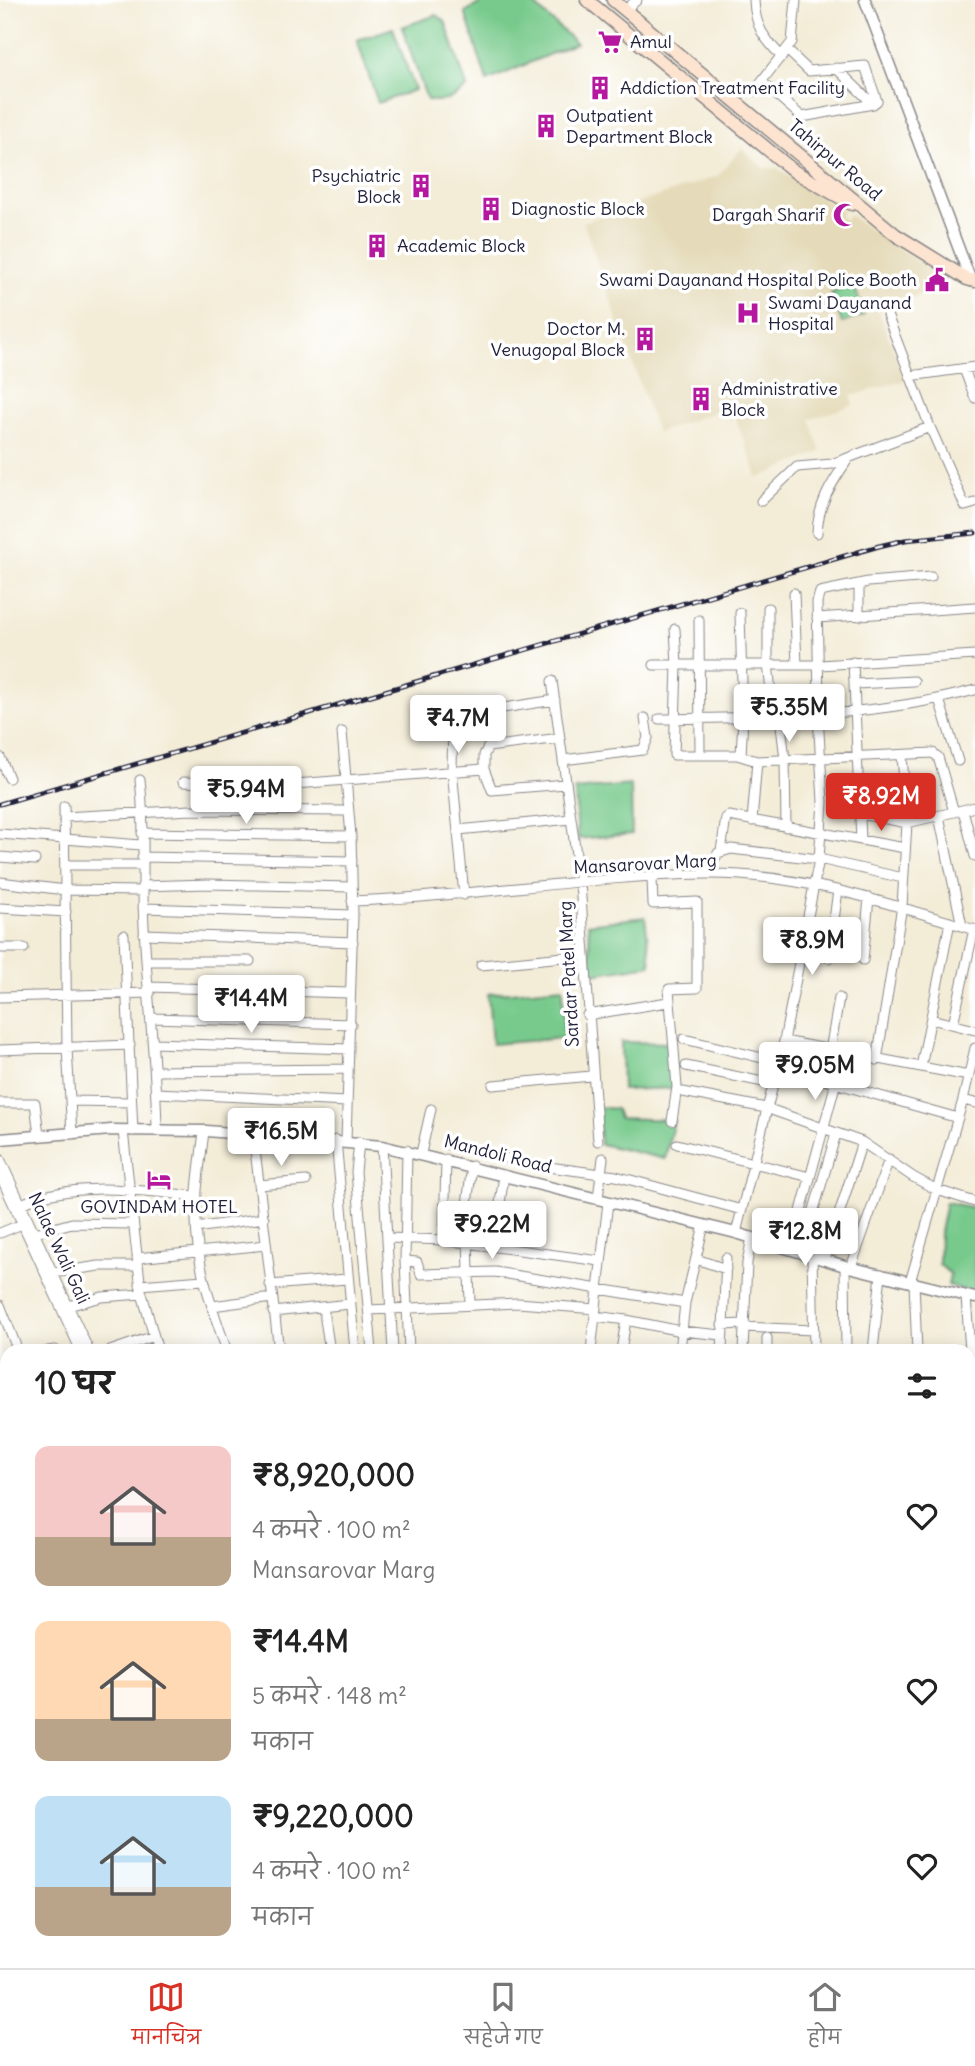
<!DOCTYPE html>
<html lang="hi">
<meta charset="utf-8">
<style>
:root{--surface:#fff;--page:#f6f6f6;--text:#222;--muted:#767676;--line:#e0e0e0;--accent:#d93025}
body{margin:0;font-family:Delius,"Playpen Sans Deva",sans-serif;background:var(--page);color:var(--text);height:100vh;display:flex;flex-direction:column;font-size:26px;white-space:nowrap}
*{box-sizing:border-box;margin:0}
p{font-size:23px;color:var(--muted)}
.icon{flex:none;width:38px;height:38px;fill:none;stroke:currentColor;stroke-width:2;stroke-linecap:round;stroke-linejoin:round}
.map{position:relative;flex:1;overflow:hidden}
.side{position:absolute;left:0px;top:1344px;width:976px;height:625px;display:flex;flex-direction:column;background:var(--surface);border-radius:21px 21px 0 0;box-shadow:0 4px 18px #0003}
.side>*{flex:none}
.price{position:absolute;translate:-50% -60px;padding:0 16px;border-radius:7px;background:#fff;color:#222;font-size:23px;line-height:46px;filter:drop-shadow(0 2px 4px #0008)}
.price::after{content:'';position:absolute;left:50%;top:42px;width:21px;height:16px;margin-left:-10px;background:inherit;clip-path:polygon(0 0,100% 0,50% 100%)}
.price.on{background:var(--accent);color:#fff}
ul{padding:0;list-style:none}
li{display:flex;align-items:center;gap:21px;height:175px;padding:0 35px}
li span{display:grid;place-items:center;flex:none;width:196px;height:140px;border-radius:14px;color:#555}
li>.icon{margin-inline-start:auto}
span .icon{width:84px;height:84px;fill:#fffc;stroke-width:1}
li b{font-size:30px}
h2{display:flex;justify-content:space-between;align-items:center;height:84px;padding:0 35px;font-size:30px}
.dock{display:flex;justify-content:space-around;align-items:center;height:98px;border-top:2px solid var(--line);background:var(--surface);font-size:19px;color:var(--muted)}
.dock a{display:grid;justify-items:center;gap:4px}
.dock .on{color:var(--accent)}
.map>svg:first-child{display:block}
.built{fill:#e5dbba}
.green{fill:#78ca8c;stroke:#4d7664;stroke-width:2}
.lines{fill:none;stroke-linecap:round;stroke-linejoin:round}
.minor-casing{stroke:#8a8789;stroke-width:11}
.tertiary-casing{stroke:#8a8789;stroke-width:13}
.secondary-casing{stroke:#8a8789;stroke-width:15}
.trunk-casing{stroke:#8a8789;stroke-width:17}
.minor{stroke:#fff;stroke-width:9}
.tertiary{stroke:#fff;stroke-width:10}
.secondary{stroke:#fde4d0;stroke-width:12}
.trunk{stroke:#f9bc8a;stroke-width:14}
.rail-casing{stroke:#22223b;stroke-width:5}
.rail{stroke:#fff;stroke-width:2.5;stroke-dasharray:8;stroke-linecap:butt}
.labels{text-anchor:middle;stroke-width:7;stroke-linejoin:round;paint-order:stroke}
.poi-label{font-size:18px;fill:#22223b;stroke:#fff;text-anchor:start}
.street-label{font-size:18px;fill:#22223b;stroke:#fff}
</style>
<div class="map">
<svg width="975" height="1968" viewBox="0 0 975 1968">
<rect width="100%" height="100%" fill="#fff"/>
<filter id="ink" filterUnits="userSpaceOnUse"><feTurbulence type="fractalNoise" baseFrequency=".0143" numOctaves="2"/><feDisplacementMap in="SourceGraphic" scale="14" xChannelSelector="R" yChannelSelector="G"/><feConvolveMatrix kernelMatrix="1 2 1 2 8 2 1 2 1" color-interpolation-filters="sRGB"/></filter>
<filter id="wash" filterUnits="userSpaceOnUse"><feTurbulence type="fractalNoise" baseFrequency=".00686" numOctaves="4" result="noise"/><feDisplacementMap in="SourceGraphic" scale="28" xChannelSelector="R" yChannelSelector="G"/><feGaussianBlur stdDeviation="1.57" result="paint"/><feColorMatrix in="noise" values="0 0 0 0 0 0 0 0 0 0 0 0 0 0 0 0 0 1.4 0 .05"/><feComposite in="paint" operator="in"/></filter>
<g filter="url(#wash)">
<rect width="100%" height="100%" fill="#f3ecd7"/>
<path class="built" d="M 742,148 L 763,168 L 777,168 L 843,211 L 840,216 L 845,220 L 849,215 L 938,274 L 922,294 L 879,311 L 905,380 L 851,396 L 853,405 L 810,419 L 821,452 L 758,478 L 731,406 L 657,433 L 583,222 L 718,176 Z"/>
<path class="green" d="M 486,0 L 529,0 L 576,43 L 487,81 L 465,12 Z
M 436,15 L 445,21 L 467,87 C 453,99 445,103 427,100 L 402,27 Z
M 393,28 L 415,90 L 378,103 L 357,40 Z
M 854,285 L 864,315 L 842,323 L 831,293 Z
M 631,785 L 632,834 L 578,839 L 575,790 Z
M 645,917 L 651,965 L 592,974 L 588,924 Z
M 563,987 L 564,1038 L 492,1044 L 488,994 Z
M 621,1042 L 668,1043 L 674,1088 L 622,1090 Z
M 598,1107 L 616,1109 L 619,1118 L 674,1120 L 665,1159 L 600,1144 Z
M 946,1202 L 975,1208 L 975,1293 L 948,1285 L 950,1274 L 939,1264 L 940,1232 Z"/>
</g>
<g filter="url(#ink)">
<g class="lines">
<g class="minor-casing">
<path id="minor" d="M 754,0 C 755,27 764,38 782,57
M 625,10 L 637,0
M 836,68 L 873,104
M 762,82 L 802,117 L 873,104 L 877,101 L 865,66 L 809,71 L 787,50
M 754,91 L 792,42 L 796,0
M 964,369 L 975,398
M 910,376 L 975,367
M 930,427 L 965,506 L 975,503
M 761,501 L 797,467 L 832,464 L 930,427 L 887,315
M 817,533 C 818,503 832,483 848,459
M 859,589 L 859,616
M 794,593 L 797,665
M 768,608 L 768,664 L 774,718
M 740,613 L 743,718 L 741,755
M 817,618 L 975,607
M 699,620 L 700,754
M 675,629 L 677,665 L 674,755 L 737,755 L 757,761 L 933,753 L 938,757 L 954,812
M 853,662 L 861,840
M 654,665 L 820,665 L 975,655
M 552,681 L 580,883 L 598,1141
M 855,684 L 914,681
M 819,698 L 817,602 L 820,592 L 868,582 L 931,577
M 939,699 L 958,761
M 780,717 L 785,759 L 786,827
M 659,719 C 765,717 871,718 975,690
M 342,732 L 351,836 L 353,915 L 346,1141
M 0,757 L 9,778
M 563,760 L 643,750 L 648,738 L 645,718
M 484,769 L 492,790 L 566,784
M 140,780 C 146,828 141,878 144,926 C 147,994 156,1062 157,1130
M 183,782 L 271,786 L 484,769 L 484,755 L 488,747 L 560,738
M 64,806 L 67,1048 L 72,1134
M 963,810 L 975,856
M 861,814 L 907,823 L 975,807
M 939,816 L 962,926
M 64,817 L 191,810 L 348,811
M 752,821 L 757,761
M 458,830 L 571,819
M 142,833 L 351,836
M 0,834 L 141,845
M 721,851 L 726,818 L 729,816 L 905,848
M 0,857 L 35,860
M 142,857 L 352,861
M 65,865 L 142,865
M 707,874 L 718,853 L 731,849 L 819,859 L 903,878
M 652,878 L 653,904 L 697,902 L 697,988 L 669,989 L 677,1087 L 672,1121
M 0,882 L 65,890 L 142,891
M 142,886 L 208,884 L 352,887
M 464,895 L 452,770 L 453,720 L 465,714 L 555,700
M 352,901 C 470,897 588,876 706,874 C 799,873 888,903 975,930
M 0,908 L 66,912
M 143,908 L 353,915
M 144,934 L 353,942
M 124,935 L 133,1131
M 805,937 L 864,950
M 0,948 L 24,948
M 829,958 L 838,890
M 863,960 L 869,898
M 147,961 L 250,961
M 481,965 L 584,955
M 149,987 L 350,993
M 0,997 L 150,993
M 587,1015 L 668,1002
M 152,1018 L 351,1024
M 931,1019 L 975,1030
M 953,1024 L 974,929
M 684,1039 L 779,1062
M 784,1041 L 969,1076
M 154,1043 L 349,1049
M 0,1050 L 130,1045
M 830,1051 L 839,998
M 877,1060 L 902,906 L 907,823 L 902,755
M 686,1066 L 773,1084
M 778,1067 L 958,1118
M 921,1067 L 950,922
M 156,1071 L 348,1069
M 493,1085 L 591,1076
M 683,1092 L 766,1108 L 862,1142 L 913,1177 L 937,1190 L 975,1202
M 157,1093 L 347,1102
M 963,1100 L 975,1103
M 71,1101 L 131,1102
M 0,1103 L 35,1103 L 39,1135
M 123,1131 L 141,1290 L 158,1351
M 204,1131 C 201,1160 195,1189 196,1218 C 196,1265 212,1308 227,1351
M 253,1133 L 279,1351
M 336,1140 L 355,1351
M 359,1142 L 356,1172 L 372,1351
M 446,1144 L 534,1165 L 616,1176 L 742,1210
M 677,1144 L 810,1177
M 382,1146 L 393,1351
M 407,1150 L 405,1261 L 409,1351
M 421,1153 L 431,1109
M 0,1159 L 89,1351
M 0,1175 L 81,1351
M 259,1185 L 306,1181
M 598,1198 L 603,1158
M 21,1204 C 76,1180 139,1191 197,1196
M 196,1228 L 264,1218
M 0,1233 L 22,1224
M 736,1233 L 784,1041 L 819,859 L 823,802 L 818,714
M 31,1234 L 72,1223 L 133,1224
M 387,1238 L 444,1240 L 600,1261
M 444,1240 L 446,1159
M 494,1246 L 504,1175
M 791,1248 L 836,1082
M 802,1251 L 836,1134
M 812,1254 L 814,1351
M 137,1258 L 266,1245
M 825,1258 L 862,1142
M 696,1259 L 726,1269
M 405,1261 L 417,1262 L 421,1274 L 495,1272 L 685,1303
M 845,1266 L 846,1351
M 851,1267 L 889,1159
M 53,1273 L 99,1266 L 138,1266
M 910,1282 L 963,1100 L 975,1048
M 914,1283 L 917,1351
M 140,1285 L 203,1280
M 270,1285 L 347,1279
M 966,1297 L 975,1418
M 0,1305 L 18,1351
M 470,1305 L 467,1204 L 472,1166
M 68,1306 L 102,1297 L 142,1294
M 212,1306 L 272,1298
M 323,1307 L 330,1351
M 369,1310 L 518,1303 L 596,1309
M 273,1312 L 350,1304
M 595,1316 L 626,1320
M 722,1325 L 744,1324
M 743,1327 L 814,1330
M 767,1338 L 767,1351
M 48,1351 L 55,1350
M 110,1351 L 154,1336
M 591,1351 L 608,1202
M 621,1351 L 626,1320 L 681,1331 L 722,1335
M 680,1351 L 685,1303 L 704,1225
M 722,1351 L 726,1258
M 743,1351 L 747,1263 L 752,1237
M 873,1351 L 881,1274
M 0,1429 L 7,1429
M 0,1481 L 7,1480
M 970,1485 L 975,1484
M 0,1570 L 7,1570
M 0,1595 L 7,1594
M 1,1622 L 7,1648
M 973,1672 L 975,1673
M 0,1686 L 7,1683
M 0,1728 L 7,1726
M 970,1779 L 972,1763
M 0,1782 L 7,1780
M 0,1821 L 7,1818
M 0,1847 L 7,1845
M 970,1885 L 975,1884
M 970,1916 L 975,1915
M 970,1923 L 975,1939
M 1,1959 L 7,1956
M 79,1962 L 85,1968
M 163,1962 L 169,1968
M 245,1962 L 252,1968
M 372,1962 L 375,1968
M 633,1962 L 635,1968
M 666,1962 L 668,1968
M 783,1962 L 785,1968
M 928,1962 L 928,1968
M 960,1962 L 962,1968
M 468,1965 L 475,1962
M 51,1968 L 61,1962
M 150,1968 L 157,1962
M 174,1968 L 180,1962
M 206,1968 L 211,1962
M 281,1968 L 285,1962
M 306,1968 L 309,1962
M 317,1968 L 326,1962
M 344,1968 L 353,1962
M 386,1968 L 400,1962
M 436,1968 L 450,1962
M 513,1968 L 526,1962
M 598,1968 L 626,1962
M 722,1968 L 747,1962"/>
</g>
<g class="tertiary-casing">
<path id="tertiary" d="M 865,0 L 971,281
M 0,1139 L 111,1130 L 207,1131 L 382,1146 L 736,1233 L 845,1266 L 975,1298"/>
</g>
<g class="secondary-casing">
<path id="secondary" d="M 587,0 L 795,172 L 852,204
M 613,0 L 896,235 L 967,279 L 975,281"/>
</g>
<g class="trunk-casing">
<path id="trunk" d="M 970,1530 L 975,1528
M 0,1882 L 7,1879
M 0,1896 L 7,1893"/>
</g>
<use href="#minor" class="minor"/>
<use href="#tertiary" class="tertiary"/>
<use href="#secondary" class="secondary"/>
<use href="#trunk" class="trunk"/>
<g class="rail-casing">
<path id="rail" d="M 0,804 L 879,546 L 905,540 L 975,533"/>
</g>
<use href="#rail" class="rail"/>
</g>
</g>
<defs>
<g id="supermarket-bare" transform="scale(1.89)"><path d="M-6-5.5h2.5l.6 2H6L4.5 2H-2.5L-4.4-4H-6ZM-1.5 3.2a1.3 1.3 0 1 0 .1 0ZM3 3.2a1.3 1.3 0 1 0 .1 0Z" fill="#b5179e" stroke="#fff" stroke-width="2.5" paint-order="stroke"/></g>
<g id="building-bare" transform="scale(1.89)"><path d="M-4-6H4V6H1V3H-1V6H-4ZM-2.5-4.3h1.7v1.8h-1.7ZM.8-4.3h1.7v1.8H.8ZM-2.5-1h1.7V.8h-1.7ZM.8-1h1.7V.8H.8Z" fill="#b5179e" stroke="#fff" stroke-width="2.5" paint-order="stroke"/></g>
<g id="mosque-bare" transform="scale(1.89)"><path d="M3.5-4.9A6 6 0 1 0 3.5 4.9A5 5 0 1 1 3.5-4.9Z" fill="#b5179e" stroke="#fff" stroke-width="2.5" paint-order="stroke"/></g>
<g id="civic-bare" transform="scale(1.89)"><path d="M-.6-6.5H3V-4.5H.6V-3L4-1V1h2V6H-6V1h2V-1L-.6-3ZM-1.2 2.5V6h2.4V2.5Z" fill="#b5179e" stroke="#fff" stroke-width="2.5" paint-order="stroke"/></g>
<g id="hospital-bare" transform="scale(1.89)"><path d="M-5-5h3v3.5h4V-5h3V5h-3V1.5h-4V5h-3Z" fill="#b5179e" stroke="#fff" stroke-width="2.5" paint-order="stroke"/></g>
<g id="hotel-bare" transform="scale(1.89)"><path d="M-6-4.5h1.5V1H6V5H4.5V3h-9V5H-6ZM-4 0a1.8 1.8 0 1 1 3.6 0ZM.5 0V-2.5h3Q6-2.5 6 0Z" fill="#b5179e" stroke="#fff" stroke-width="2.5" paint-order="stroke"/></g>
</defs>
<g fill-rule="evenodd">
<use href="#supermarket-bare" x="610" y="42"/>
<use href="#building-bare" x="600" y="88"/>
<use href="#building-bare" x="546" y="126"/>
<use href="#building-bare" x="421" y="186"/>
<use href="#building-bare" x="491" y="209"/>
<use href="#mosque-bare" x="845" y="215"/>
<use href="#building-bare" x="377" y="246"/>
<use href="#civic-bare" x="937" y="280"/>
<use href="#hospital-bare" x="748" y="313"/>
<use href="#building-bare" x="645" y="339"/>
<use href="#building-bare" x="701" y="399"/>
<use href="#hotel-bare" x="159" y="1180"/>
</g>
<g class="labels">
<g class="poi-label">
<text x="630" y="48">Amul</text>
<text x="620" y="94">Addiction Treatment Facility</text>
<text x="566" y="122">Outpatient<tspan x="566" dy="21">Department Block</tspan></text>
<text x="401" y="182" text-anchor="end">Psychiatric<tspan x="401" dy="21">Block</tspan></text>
<text x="511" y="215">Diagnostic Block</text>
<text x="825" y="221" text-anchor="end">Dargah Sharif</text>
<text x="397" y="252">Academic Block</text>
<text x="917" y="286" text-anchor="end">Swami Dayanand Hospital Police Booth</text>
<text x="768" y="309">Swami Dayanand<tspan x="768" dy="21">Hospital</tspan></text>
<text x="625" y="335" text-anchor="end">Doctor M.<tspan x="625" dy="21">Venugopal Block</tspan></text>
<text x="721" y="395">Administrative<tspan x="721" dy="21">Block</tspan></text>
<text x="159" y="1213" text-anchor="middle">GOVINDAM HOTEL</text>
</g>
<g class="street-label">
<text transform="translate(835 160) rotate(40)" y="6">Tahirpur Road</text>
<text transform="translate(645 864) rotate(-3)" y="6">Mansarovar Marg</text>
<text transform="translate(569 974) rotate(-93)" y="6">Sardar Patel Marg</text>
<text transform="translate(498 1154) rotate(14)" y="6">Mandoli Road</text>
<text transform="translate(59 1248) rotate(65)" y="6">Nalae Wali Gali</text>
</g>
</g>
</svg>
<b class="price" style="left:789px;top:744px">₹5.35M</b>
<b class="price" style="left:458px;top:755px">₹4.7M</b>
<b class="price" style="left:246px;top:826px">₹5.94M</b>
<b class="price on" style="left:881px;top:833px">₹8.92M</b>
<b class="price" style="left:812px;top:977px">₹8.9M</b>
<b class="price" style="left:251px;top:1035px">₹14.4M</b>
<b class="price" style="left:815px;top:1102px">₹9.05M</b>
<b class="price" style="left:281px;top:1168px">₹16.5M</b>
<b class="price" style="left:492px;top:1261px">₹9.22M</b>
<b class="price" style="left:805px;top:1268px">₹12.8M</b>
<section class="side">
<h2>10 घर<svg class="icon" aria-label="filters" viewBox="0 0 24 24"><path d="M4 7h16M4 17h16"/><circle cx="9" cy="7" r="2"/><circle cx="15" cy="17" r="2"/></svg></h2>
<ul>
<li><span style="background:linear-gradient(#f6c9c9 65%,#b9a48a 0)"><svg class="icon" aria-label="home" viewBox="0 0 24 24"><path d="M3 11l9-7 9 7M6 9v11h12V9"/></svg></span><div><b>₹8,920,000</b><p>4 कमरे · 100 m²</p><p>Mansarovar Marg</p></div><svg class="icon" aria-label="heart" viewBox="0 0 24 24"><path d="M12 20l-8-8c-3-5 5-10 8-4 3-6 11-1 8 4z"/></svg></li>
<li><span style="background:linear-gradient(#ffd9b3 70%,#b9a48a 0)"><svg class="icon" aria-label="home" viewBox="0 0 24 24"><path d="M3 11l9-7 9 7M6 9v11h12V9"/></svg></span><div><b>₹14.4M</b><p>5 कमरे · 148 m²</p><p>मकान</p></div><svg class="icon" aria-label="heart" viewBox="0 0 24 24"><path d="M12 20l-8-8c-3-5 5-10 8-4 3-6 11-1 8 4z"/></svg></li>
<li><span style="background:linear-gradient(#bfe0f5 65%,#b9a48a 0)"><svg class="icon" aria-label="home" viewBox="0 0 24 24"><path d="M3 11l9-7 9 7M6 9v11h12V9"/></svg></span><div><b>₹9,220,000</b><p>4 कमरे · 100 m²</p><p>मकान</p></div><svg class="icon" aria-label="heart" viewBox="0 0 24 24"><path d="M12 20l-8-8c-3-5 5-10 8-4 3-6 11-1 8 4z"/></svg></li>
</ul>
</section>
</div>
<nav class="dock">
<a class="on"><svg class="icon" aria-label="map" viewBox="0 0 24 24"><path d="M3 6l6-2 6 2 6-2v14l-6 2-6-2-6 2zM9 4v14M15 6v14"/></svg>मानचित्र</a>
<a><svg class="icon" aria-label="saved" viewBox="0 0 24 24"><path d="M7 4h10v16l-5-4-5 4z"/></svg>सहेजे गए</a>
<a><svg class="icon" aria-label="home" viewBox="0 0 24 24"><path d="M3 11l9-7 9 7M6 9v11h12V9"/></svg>होम</a>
</nav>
